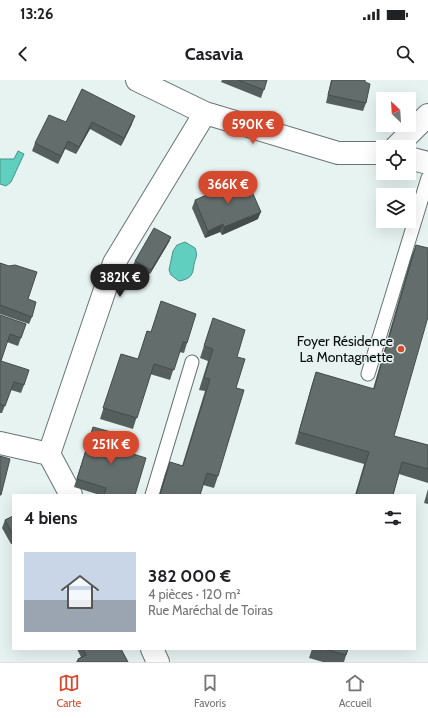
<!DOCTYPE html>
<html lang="fr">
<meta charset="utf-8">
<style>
:root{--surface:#fff;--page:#f2f2f2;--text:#202124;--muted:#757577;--line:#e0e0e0;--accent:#d54a2e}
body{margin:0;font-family:Cabin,sans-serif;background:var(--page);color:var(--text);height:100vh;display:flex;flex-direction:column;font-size:15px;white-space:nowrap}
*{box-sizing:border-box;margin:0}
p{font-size:13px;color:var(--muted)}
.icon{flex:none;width:22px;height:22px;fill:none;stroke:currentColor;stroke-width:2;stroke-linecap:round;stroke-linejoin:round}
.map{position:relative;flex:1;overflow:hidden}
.sheet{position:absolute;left:12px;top:414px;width:404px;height:156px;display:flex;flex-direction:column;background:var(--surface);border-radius:0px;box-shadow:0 4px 16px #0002}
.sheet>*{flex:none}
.needle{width:26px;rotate:335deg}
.buttons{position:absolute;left:376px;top:12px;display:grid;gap:8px}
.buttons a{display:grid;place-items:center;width:40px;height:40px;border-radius:0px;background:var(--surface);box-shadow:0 4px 16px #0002;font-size:20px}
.price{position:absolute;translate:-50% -34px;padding:0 9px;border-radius:14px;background:var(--accent);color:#fff;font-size:13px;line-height:26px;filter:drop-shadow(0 1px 2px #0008)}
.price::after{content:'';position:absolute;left:50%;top:24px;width:12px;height:9px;margin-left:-6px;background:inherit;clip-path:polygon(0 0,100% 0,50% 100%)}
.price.on{background:#222;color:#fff}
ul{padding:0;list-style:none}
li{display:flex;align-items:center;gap:12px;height:100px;padding:0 12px}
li+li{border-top:1px solid var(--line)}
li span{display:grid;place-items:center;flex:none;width:112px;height:80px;border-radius:0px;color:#555}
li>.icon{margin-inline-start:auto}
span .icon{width:48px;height:48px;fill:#fffc;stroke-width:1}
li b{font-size:17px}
h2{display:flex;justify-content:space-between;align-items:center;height:48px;padding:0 12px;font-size:17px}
.status{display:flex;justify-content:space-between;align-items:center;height:28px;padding:0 20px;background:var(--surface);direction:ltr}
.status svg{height:11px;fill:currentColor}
header{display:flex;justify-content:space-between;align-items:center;height:52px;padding:0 12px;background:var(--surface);font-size:18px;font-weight:700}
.menu{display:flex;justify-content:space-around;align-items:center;height:56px;border-top:1px solid var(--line);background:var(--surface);font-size:11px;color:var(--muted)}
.menu a{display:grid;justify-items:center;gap:2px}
.menu .on{color:var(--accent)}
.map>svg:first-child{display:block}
.water{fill:#60cfbf;stroke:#469589}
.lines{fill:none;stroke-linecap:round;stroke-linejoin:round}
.lane-casing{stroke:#697472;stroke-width:15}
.street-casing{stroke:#697472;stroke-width:24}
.lane{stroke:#fff;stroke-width:13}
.street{stroke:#fff;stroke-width:22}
.wall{fill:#555f5d}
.shaded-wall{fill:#454d4c}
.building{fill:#636e6c;stroke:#454d4c}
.poi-dot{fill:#d54a2e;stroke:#e6f3f0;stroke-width:1.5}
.labels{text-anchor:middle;stroke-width:3;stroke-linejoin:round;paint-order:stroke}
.poi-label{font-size:14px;fill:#090d0c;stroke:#e6f3f0;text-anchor:end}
</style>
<div class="status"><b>13:26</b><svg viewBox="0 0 49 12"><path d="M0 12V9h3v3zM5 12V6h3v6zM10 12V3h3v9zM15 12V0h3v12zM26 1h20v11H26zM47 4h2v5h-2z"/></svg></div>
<header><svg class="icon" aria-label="back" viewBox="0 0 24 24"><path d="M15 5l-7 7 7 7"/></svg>Casavia<svg class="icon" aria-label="search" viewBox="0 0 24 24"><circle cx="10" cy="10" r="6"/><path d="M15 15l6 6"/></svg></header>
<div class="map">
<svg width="428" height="582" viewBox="0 0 428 582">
<rect width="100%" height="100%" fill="#e6f3f0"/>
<path class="water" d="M 18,71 L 24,74 L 11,102 L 6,106 L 0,104 L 0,79 L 14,79 Z
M 185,162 L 195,168 C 198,175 196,177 194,184 C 193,195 191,199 179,201 L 171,195 L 169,190 L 173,171 L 177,165 Z"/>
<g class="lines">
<g class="lane-casing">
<path id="lane" d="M 368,294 L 428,98
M 152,415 L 192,282"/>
</g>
<g class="street-casing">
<path id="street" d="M 137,0 L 205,33 L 338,73 L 383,73
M 396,67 L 428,35
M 409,78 L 428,83
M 0,363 L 49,374
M 71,415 L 49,374 L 114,183 L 205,33
M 152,569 L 158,582"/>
</g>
<use href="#lane" class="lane"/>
<use href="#street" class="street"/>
</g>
<path class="wall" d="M 222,0 L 267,0 L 261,18 L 221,2 Z
M 331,0 L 365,0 L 365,2 L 366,23 L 363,31 L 326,23 Z
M 82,9 L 132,44 L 121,66 L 90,49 L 76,74 L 65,69 L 58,84 L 32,71 L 35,63 L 66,42 Z
M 195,120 L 258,139 L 222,155 L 220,152 L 205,158 L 192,128 Z
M 171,157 L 169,162 L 150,194 L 133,185 L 135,181 Z
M 416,165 L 394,356 L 428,365 L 428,403 L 399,394 L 393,415 L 355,415 L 364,384 L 295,364 L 312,304 L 316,292 L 373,309 L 411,177 Z
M 0,183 L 28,219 L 32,237 L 29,244 L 0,234 Z
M 161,221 L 187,263 L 184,273 L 179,272 L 170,300 L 150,294 L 133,349 L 100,339 L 121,274 L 138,279 L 147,251 L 151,252 Z
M 0,235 L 26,244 L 18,266 L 7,262 L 1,281 L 24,305 L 21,313 L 11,310 L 2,333 L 0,333 Z
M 213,238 L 237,277 L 236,308 L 218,396 L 214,408 L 203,405 L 200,415 L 159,415 L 165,394 L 170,382 L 182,386 L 205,311 L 199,310 L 208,281 L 200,278 Z
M 93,347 L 117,369 L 135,415 L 100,415 L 74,407 Z
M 428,409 L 428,424 L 424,423 Z
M 13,436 L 13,463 L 11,464 L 2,448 L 5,440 Z
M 77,569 L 121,569 L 128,582 L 76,582 L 78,579 L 81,577 Z
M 312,569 L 348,569 L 344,582 L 323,582 L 309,578 Z"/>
<path class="shaded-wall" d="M 135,36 L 132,44 L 121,66 L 124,58 Z
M 92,42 L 90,49 L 76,74 L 79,67 Z
M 68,61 L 65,69 L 58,84 L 61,76 Z
M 261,132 L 258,139 L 222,155 L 224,147 Z
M 223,144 L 220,152 L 205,158 L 208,151 Z
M 171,157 L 169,162 L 150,194 L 151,190 Z
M 13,458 L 13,463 L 11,464 Z"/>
<path class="building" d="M 238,0 L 267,0 L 264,10 Z
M 332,0 L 365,0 L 365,2 L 370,4 L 366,23 L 328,15 Z
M 82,9 L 135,36 L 124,58 L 92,42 L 79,67 L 68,61 L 61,76 L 35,63 L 49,35 L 66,42 Z
M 246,98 L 261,132 L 224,147 L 223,144 L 208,151 L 195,120 Z
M 154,148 L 171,157 L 151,190 L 135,181 Z
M 416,165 L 428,168 L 428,237 L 394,356 L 428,365 L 428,389 L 402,382 L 393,415 L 356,415 L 369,372 L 299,352 L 316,292 L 374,309 Z
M 0,183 L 9,186 L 15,185 L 37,192 L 28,219 L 36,222 L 32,237 L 0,225 Z
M 161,221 L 196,234 L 187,263 L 183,262 L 174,290 L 154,284 L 137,338 L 103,328 L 121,274 L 138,279 L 147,251 L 151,252 Z
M 0,235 L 26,244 L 21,258 L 10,254 L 1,281 L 29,290 L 24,305 L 14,302 L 5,326 L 0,324 Z
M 213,238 L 245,250 L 237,277 L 245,279 L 236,308 L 244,310 L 218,396 L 207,393 L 200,415 L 160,415 L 170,382 L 183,386 L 210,299 L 204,298 L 213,269 L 204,266 Z
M 93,347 L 122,355 L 117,369 L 146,378 L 135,415 L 104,415 L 106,408 L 77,399 Z
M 0,376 L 10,379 L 1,415 L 0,415 Z
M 13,436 L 13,455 L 5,440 Z
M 83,569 L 121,569 L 128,582 L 79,582 L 78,579 L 86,575 Z
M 324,569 L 348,569 L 346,575 Z"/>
<circle class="poi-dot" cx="401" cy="269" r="4"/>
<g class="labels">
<g class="poi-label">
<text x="393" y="266">Foyer Résidence<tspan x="393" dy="16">La Montagnette</tspan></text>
</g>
</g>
</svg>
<div class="buttons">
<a><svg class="needle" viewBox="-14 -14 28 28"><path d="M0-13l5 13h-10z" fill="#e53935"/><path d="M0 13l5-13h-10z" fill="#757577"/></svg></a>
<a><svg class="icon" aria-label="locate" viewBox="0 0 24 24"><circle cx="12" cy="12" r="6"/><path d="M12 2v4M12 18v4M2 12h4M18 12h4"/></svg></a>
<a><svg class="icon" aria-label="layers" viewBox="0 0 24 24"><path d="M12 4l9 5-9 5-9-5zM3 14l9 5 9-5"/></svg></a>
</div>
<b class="price" style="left:253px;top:65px">590K €</b>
<b class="price" style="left:228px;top:125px">366K €</b>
<b class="price on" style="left:120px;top:218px">382K €</b>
<b class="price" style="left:111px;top:385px">251K €</b>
<section class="sheet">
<h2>4 biens<svg class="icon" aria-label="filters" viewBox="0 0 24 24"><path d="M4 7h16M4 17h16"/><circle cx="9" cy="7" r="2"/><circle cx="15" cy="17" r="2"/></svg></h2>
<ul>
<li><span style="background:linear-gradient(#c9d6e8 60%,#9aa5b1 0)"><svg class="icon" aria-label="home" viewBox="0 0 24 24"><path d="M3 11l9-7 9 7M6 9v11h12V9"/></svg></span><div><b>382 000 €</b><p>4 pièces · 120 m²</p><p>Rue Maréchal de Toiras</p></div></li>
</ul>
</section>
</div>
<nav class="menu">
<a class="on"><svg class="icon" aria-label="map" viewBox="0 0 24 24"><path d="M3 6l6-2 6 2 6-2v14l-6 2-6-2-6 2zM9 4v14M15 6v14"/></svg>Carte</a>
<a><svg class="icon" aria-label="saved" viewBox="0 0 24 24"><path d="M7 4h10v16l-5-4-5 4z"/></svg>Favoris</a>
<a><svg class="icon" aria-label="home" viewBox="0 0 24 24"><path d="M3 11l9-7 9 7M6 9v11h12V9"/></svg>Accueil</a>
</nav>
